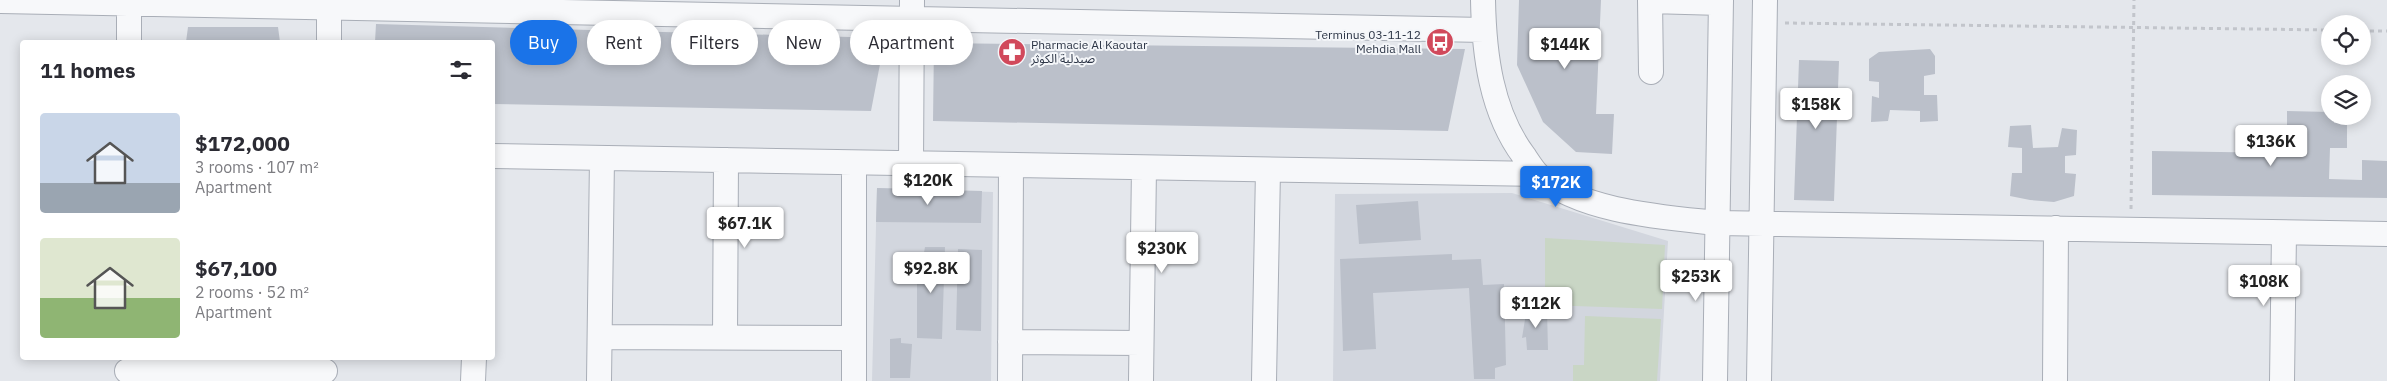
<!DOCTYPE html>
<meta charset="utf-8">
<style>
:root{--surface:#fff;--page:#f2f2f3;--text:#2b2b33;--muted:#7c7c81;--accent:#1a73e8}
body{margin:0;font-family:"IBM Plex Sans","Noto Sans Arabic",sans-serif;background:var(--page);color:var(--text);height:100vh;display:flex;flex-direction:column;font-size:19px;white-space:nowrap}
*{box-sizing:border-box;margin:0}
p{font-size:16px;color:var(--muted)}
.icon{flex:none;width:28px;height:28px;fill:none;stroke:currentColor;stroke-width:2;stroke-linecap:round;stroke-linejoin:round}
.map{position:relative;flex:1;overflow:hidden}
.side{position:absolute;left:20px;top:40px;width:475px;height:320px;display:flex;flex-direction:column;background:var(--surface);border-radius:5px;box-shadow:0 2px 12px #0003}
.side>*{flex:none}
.banner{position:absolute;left:510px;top:20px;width:475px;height:45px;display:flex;gap:10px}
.tools{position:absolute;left:2321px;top:15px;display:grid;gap:10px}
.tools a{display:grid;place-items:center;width:50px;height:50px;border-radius:50%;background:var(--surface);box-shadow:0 2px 12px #0003;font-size:25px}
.price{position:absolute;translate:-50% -42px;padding:0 11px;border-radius:5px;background:#fff;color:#222;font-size:16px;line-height:32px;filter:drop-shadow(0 1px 2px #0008)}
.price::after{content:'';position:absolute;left:50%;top:30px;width:15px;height:11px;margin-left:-8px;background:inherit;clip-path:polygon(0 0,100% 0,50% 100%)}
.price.current{background:var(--accent);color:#fff}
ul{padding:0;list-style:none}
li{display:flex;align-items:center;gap:15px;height:125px;padding:0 20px}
li span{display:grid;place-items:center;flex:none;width:140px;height:100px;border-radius:5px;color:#555}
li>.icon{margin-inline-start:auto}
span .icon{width:60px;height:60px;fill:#fffc;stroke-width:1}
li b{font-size:21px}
h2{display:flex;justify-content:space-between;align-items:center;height:60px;padding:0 20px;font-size:21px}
.tag{padding:0 18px;border-radius:22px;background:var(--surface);box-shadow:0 2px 12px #0003;font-size:18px;line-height:45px}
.tag.current{background:var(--accent);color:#fff}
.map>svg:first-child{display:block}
.built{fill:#d2d6de}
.green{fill:#c9d6c5}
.building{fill:#bbc0ca}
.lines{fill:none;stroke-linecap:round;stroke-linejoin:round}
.minor-casing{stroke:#a9aeb7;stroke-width:26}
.path{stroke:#c2c5cb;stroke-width:3;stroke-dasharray:4 4;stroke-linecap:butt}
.minor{stroke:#f7f8fa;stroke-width:24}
.labels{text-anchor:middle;stroke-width:4;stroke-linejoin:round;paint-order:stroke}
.poi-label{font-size:12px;fill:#2b3445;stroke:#f4f6f9;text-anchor:end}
</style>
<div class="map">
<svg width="2387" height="381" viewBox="0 0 2387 381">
<rect width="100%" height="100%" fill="#e4e7ec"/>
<path class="built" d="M 877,188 L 993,192 L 991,381 L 872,381 Z
M 1512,193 L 1668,241 L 1660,381 L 1333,381 L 1335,194 Z"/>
<path class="green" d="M 1545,238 L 1665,245 L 1662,309 L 1545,305 Z
M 1585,316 L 1661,319 L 1657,381 L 1573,381 L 1573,365 L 1584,365 Z"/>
<path class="building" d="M 1519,0 L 1601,0 L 1596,114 L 1614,114 L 1612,154 L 1576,152 L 1543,122 L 1517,65 Z
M 376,24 L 885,38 L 871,111 L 492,104 L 492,42 L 375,42 Z
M 188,27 L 278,27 L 280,42 L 186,42 Z
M 934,43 L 1465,49 L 1448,131 L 933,121 Z
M 1930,49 L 1935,56 L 1935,74 L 1924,76 L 1924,95 L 1937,95 L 1938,121 L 1920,122 L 1920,111 L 1890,110 L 1888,121 L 1871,122 L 1872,96 L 1879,98 L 1879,82 L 1869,81 L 1869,59 L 1879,52 Z
M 1799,60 L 1839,61 L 1834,201 L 1794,200 Z
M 2287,111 L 2330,112 L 2330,116 L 2334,116 L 2334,123 L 2347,123 L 2347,148 L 2330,148 L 2329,179 L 2362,180 L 2362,160 L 2387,161 L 2387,198 L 2152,195 L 2152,151 L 2287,153 Z
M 2031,125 L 2033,148 L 2058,147 L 2062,128 L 2077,130 L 2076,155 L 2065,156 L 2065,173 L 2076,174 L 2074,196 L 2054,202 L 2030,200 L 2010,196 L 2012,173 L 2022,173 L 2022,148 L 2008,147 L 2010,126 Z
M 877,188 L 982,191 L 981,223 L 876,222 Z
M 1418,201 L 1421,240 L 1359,244 L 1356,205 Z
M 925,247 L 945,247 L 942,339 L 917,338 L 917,265 L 922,264 Z
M 958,249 L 982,250 L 981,331 L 956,330 Z
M 1452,254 L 1452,260 L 1481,259 L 1483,285 L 1504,284 L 1506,365 L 1495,368 L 1495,379 L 1474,379 L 1469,288 L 1373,293 L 1376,349 L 1343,351 L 1340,259 Z
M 1527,307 L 1547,310 L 1548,350 L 1527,350 L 1526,337 L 1522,338 Z
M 901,338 L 901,343 L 912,344 L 910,378 L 890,378 L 890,339 Z"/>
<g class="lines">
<g class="minor-casing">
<path id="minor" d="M 1483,0 C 1484,54 1491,112 1524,156 C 1528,162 1533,170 1538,175 C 1583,212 1661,217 1717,223 L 2387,234
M 1650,0 L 1651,72
M 0,1 L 1484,30
M 1650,1 L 1721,3
M 129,42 L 129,0
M 329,42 L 329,0
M 492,156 L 1537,174
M 911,163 L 912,0
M 600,337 L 854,338
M 725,337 L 726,160
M 1010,342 L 1141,343
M 127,371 L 325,371
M 473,381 L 474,358
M 599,381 L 602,158
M 854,381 L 854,163
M 1010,381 L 1011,165
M 1141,381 L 1144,168
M 1264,381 L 1268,170
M 1715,381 L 1721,0
M 1759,381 L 1765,0
M 2055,381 L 2056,228
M 2282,381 L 2284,233"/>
</g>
<path class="path" d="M 1785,23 L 2330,30
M 2362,31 L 2387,31
M 2131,209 L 2134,0"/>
<use href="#minor" class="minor"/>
</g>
<defs>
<g id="bus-disc" transform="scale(1.4375)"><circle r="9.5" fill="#d1495b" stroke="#f4f6f9"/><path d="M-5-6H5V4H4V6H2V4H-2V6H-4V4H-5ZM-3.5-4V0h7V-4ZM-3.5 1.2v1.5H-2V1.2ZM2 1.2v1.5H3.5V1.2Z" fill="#fff"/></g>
<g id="pharmacy-disc" transform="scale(1.4375)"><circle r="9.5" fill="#d1495b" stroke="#f4f6f9"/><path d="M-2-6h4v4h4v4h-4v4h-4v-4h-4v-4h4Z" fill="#fff"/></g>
</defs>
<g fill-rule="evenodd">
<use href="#bus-disc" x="1440" y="42"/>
<use href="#pharmacy-disc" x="1012" y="52"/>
</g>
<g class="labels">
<g class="poi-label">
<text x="1421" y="39">Terminus 03-11-12<tspan x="1421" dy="14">Mehdia Mall</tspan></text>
<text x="1031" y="49" text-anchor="start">Pharmacie Al Kaoutar<tspan x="1031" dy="14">صيدلية الكوثر</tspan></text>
</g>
</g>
</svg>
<div class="tools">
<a><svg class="icon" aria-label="locate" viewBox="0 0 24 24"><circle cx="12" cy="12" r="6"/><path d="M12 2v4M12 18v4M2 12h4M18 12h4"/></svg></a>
<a><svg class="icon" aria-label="layers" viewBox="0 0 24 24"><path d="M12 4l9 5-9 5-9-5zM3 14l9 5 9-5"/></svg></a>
</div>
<b class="price" style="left:1565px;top:70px">$144K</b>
<b class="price" style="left:1816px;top:130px">$158K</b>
<b class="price" style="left:2271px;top:167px">$136K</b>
<b class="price" style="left:928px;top:206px">$120K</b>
<b class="price current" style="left:1556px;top:208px">$172K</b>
<b class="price" style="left:745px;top:249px">$67.1K</b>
<b class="price" style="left:1162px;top:274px">$230K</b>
<b class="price" style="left:931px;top:294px">$92.8K</b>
<b class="price" style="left:1696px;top:302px">$253K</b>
<b class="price" style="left:2264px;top:307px">$108K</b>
<b class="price" style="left:1536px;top:329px">$112K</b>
<div class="banner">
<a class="tag current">Buy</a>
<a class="tag">Rent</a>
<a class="tag">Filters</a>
<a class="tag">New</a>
<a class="tag">Apartment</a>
</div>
<section class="side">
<h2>11 homes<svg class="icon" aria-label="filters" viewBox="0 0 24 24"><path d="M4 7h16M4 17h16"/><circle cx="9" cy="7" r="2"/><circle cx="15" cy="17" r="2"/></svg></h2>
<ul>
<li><span style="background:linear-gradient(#c9d6e8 70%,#9aa5b1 0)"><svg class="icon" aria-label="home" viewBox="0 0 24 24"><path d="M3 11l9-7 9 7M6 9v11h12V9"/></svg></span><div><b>$172,000</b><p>3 rooms · 107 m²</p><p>Apartment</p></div></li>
<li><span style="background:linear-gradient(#dfe7d0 60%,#8fb573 0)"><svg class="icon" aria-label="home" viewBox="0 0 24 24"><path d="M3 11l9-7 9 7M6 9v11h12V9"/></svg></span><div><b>$67,100</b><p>2 rooms · 52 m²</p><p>Apartment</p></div></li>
</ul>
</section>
</div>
